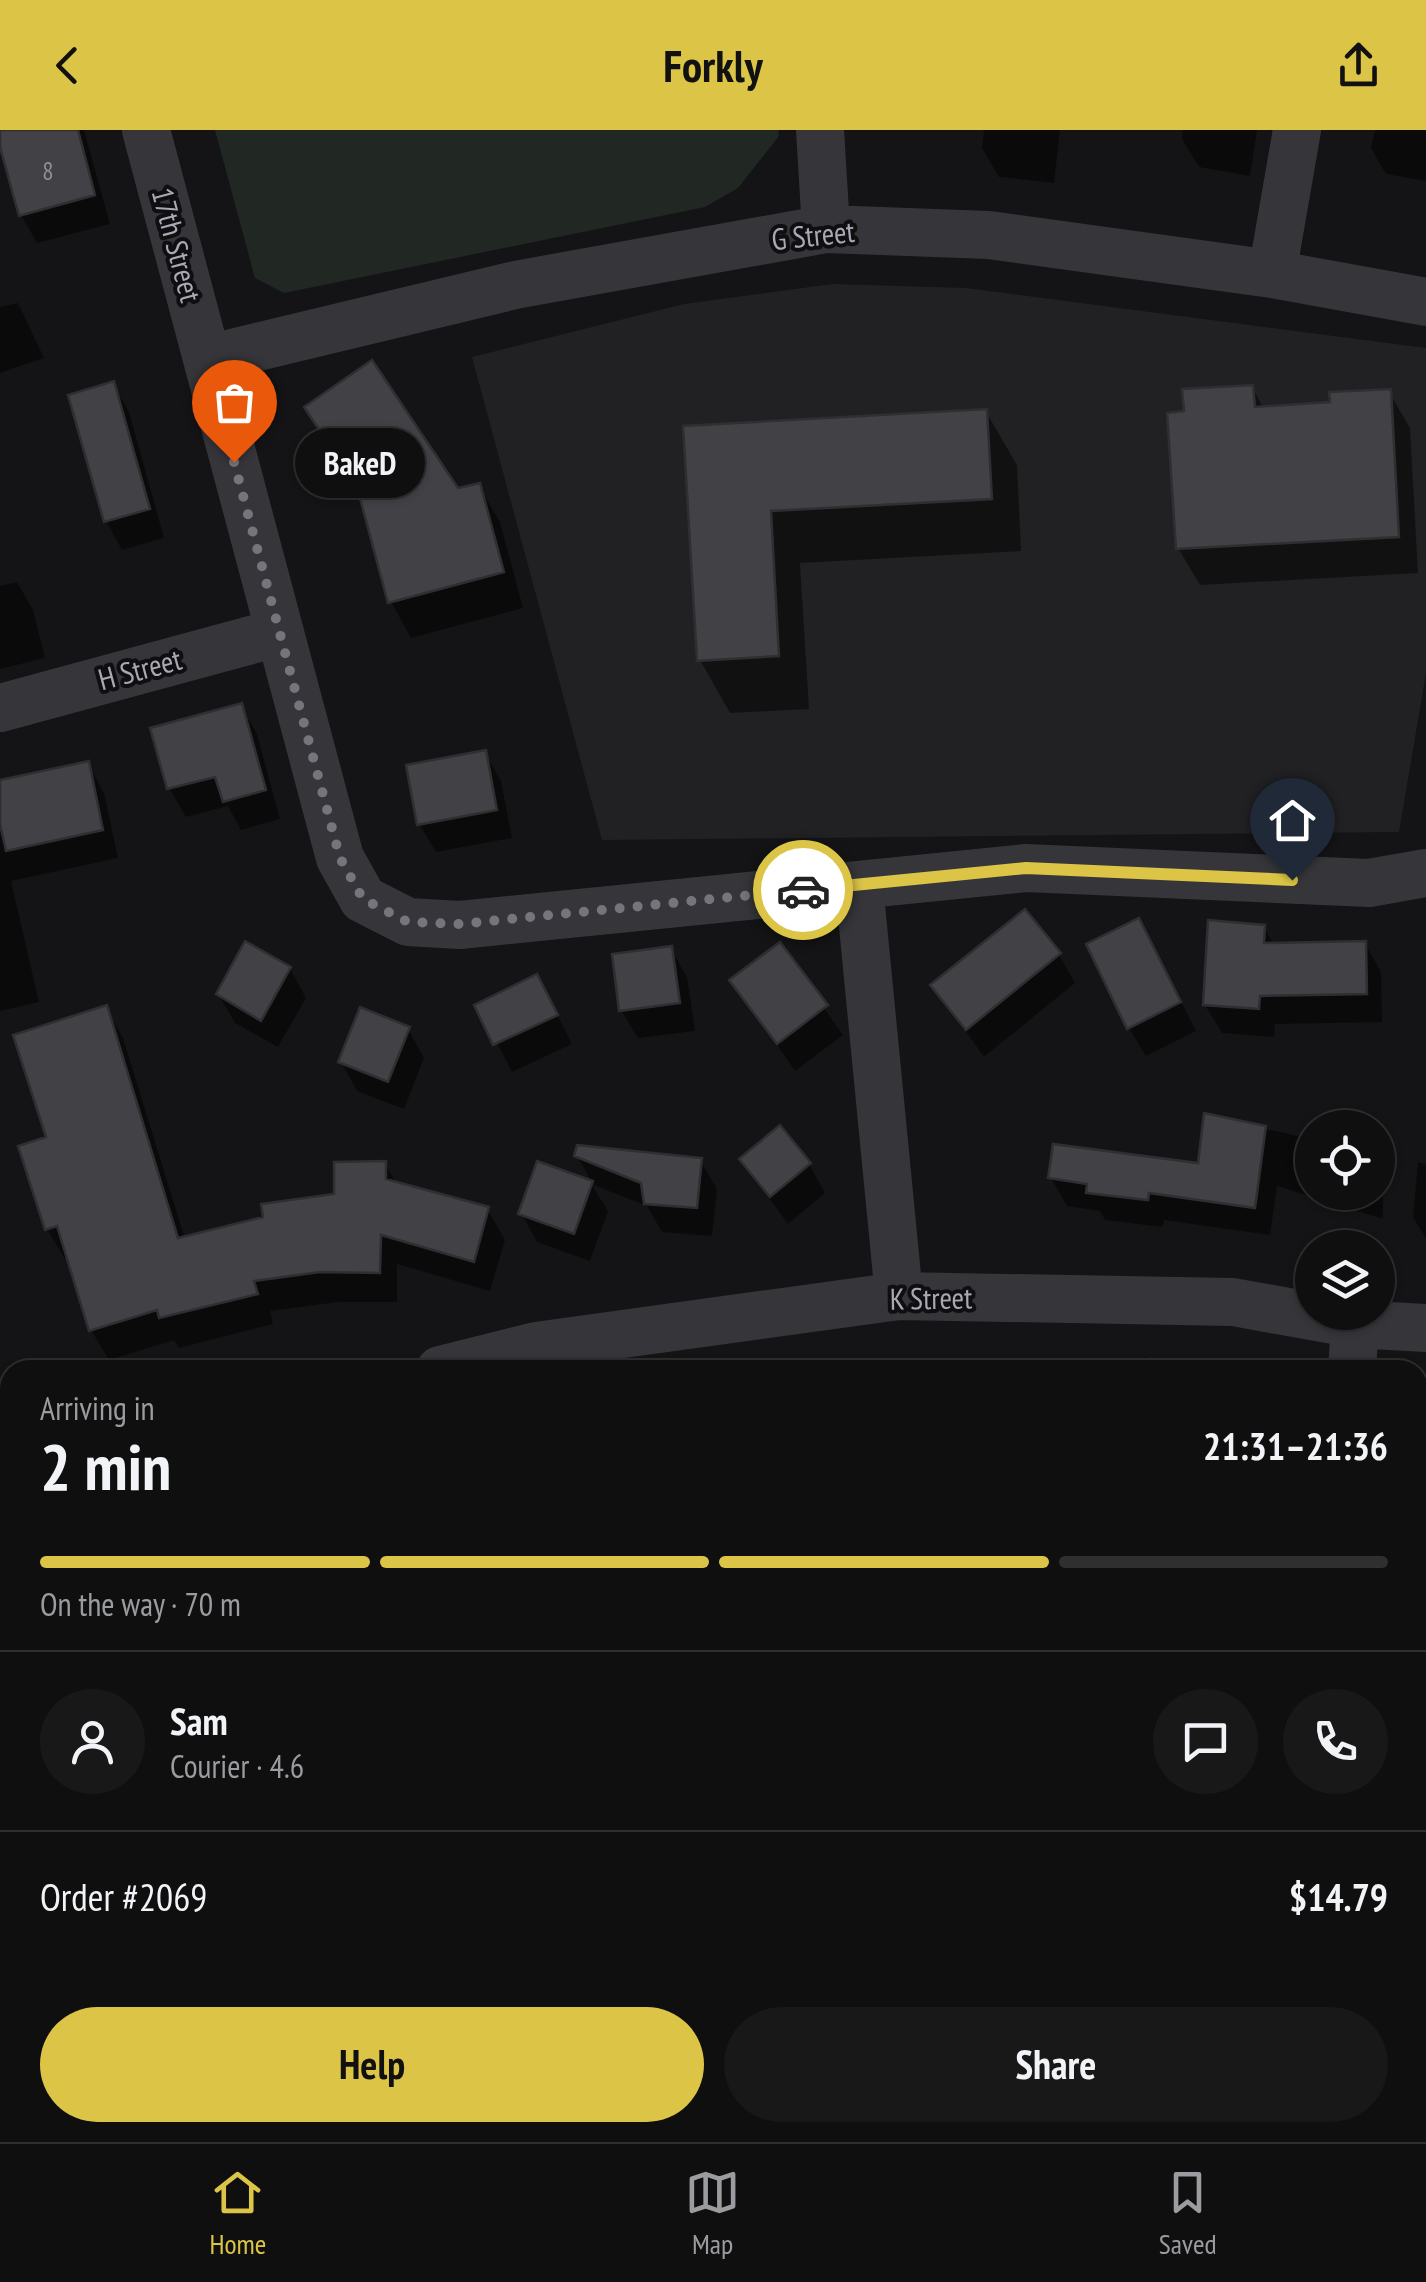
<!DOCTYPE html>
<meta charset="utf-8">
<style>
:root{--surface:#0f0f10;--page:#181819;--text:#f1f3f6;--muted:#9b9c9f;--line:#2f2f30;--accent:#dcc546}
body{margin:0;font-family:"PT Sans Narrow",sans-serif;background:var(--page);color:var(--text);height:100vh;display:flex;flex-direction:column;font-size:38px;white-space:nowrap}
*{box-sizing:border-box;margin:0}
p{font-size:32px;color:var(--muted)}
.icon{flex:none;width:55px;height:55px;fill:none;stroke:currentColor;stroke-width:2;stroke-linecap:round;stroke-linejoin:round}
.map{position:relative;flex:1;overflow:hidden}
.side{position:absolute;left:0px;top:1230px;width:1428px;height:782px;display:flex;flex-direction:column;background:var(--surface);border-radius:30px 30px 0 0;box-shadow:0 2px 8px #0004,0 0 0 2px var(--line)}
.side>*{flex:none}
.buttons{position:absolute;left:1295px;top:980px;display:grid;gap:20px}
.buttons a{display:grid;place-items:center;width:100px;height:100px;border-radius:50%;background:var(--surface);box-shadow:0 2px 8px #0004,0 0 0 2px var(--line);font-size:50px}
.pin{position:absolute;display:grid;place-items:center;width:85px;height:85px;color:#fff;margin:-102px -42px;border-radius:50% 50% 50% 0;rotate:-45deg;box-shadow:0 0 10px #0007}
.pin .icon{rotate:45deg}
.courier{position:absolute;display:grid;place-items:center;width:100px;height:100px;margin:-50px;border:8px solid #dcc546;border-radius:50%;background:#fff;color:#222;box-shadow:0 2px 12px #0007}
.bubble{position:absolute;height:70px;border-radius:35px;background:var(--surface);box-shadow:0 2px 8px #0004,0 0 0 2px var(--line);font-size:32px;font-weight:700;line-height:70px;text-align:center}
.head em{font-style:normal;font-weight:700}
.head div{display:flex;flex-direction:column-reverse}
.head{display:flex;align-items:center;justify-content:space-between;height:170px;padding:0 40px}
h1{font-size:65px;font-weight:700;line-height:75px}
.bar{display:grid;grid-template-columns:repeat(4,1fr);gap:15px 10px;align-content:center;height:120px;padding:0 40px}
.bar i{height:12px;border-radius:8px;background:var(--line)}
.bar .on{background:var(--accent)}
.bar p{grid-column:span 4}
.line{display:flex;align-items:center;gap:25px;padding:0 40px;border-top:2px solid var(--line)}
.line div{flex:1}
.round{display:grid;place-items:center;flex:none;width:105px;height:105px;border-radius:52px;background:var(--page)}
.cta{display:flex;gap:20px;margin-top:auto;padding:20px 40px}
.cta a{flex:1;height:115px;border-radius:60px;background:var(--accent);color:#111;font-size:40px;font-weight:700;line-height:115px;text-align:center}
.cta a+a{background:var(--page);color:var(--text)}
header{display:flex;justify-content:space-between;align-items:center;height:130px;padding:0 40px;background:var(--accent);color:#111;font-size:45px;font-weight:700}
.dock{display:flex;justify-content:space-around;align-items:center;height:140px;border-top:2px solid var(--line);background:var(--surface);font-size:28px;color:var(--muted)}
.dock a{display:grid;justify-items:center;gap:5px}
.dock .on{color:var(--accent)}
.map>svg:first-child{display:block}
</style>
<header><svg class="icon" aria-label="back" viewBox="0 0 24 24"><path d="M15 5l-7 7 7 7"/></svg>Forkly<svg class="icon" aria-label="share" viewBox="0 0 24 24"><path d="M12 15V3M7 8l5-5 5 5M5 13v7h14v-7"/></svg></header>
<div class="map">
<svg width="1426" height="2012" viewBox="0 0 1426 2012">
<rect width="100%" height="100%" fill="#141416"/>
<path fill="#212023" d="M 832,154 L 966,158 L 1426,218 L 1426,543 L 1399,702 L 602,710 L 472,227 L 684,174 Z
M 10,1994 L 10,2002 L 1201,2002 L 1201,2012 L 0,2012 L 0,1996 Z"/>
<path fill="#212823" d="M 215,0 L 778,0 L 779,6 L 738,58 L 705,77 L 284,163 L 255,148 Z"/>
<path fill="#0007" d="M 0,0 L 84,0 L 110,94 L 37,113 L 21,85 Z
M 984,0 L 1060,0 L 1054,53 L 999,47 L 982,18 Z
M 1183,0 L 1257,0 L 1250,46 L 1199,37 L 1182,9 Z
M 1375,0 L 1426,0 L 1426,51 L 1386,44 L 1371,18 Z
M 18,173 L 44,228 L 0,243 L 0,177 Z
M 113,254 L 129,282 L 164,408 L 122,420 L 106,391 Z
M 1252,257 L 1264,279 L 1332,274 L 1389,262 L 1410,298 L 1418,443 L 1200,455 L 1178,418 L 1186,284 Z
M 986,282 L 1017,335 L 1021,421 L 800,433 L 809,579 L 730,583 L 700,530 L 686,298 Z
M 479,356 L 500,392 L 523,478 L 411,508 L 391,472 Z
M 17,452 L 33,480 L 45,528 L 0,539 L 0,456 Z
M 241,576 L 257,604 L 280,689 L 241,700 L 228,676 L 186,687 L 169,658 Z
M 485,623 L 501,651 L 512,708 L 436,722 L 419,694 Z
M 88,634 L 104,663 L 118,728 L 11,751 L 39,872 L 0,881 L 0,653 Z
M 1264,797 L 1274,815 L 1365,813 L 1381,842 L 1382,892 L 1275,894 L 1274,907 L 1222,903 L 1205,875 Z
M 779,815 L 843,905 L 795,941 L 733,851 Z
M 671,819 L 687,847 L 695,901 L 638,908 L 621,880 Z
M 1155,819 L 1196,901 L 1146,926 L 1129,898 Z
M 1059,825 L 1075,853 L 984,927 L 933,855 Z
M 290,839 L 306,868 L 278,917 L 235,893 L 218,864 Z
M 478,876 L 553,876 L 572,914 L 512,942 Z
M 106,878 L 123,908 L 185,1109 L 337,1066 L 385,1034 L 397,1054 L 487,1079 L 505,1110 L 490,1161 L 397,1134 L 397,1172 L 338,1172 L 270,1181 L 273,1194 L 179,1218 L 174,1210 L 109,1230 L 91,1200 L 69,1127 L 65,1129 L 47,1099 L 49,1009 Z
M 408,899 L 424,928 L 404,979 L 357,961 L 341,932 Z
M 1207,986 L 1312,1009 L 1312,1062 L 1378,1062 L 1378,1041 L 1383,1049 L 1383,1089 L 1277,1056 L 1270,1105 L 1164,1090 L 1163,1097 L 1105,1090 L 1100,1081 L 1067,1076 L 1051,1048 L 1200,1036 Z
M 577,1026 L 700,1030 L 717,1059 L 712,1106 L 662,1102 L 647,1076 L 591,1054 L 608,1081 L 590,1131 L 537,1112 L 521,1083 L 538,1034 L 593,1054 Z
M 742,1030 L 809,1034 L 825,1063 L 788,1094 Z
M 1418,1032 L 1426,1034 L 1426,1109 L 1413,1087 Z
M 1146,1227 L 1154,1240 L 1116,1240 L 1114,1233 Z
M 744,1229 L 750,1240 L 725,1240 Z
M 1418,1319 L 1426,1320 L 1426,1390 L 1418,1375 Z
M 1418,1503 L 1426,1503 L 1426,1665 L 1418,1665 Z
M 10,1642 L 10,1761 L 9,1756 L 0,1759 L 0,1645 Z
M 1426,1846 L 1426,1925 L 1418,1925 L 1418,1847 Z
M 511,2002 L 688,2002 L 689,2012 L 512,2012 Z
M 845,2002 L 1136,2002 L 1136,2012 L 845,2012 Z
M 1274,2002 L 1381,2002 L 1381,2012 L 1274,2012 Z
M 202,2007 L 206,2012 L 164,2012 Z"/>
<path fill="#424146" stroke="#2f2e31" stroke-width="2.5" d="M 0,0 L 78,0 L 95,65 L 19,86 L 0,17 Z
M 372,230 L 458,358 L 480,353 L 504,442 L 388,473 L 357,357 L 304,277 Z
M 114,251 L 150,379 L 104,392 L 68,265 Z
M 1253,255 L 1255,277 L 1330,272 L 1329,262 L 1391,259 L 1399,407 L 1176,419 L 1167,283 L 1184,281 L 1182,259 Z
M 987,279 L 992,369 L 771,381 L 779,526 L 697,531 L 683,296 Z
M 242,573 L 266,660 L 223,672 L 215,647 L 167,659 L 150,598 Z
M 486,620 L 497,680 L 417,695 L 406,635 Z
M 89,631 L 103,700 L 6,721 L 0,694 L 0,650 Z
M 1025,779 L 1061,823 L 966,900 L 930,855 Z
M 1139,788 L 1181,872 L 1127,899 L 1086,814 Z
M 1208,790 L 1265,795 L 1264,813 L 1366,811 L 1367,864 L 1260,866 L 1259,879 L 1203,875 Z
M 245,811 L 291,837 L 261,891 L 216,864 Z
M 780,812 L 828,875 L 777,914 L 729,850 Z
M 672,816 L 680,873 L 619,881 L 612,824 Z
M 537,844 L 558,885 L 493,915 L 474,875 Z
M 107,875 L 178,1108 L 263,1087 L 261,1074 L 334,1064 L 334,1032 L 386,1031 L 386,1049 L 489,1077 L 474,1132 L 381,1105 L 380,1143 L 320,1142 L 254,1151 L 258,1164 L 159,1188 L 157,1180 L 89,1201 L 57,1096 L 45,1100 L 18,1016 L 46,1007 L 13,905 Z
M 360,877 L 410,897 L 388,952 L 338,932 Z
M 1204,983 L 1266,996 L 1255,1078 L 1149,1063 L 1148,1070 L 1086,1063 L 1087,1054 L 1048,1048 L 1053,1014 L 1198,1033 Z
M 780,995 L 811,1033 L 770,1067 L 739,1029 Z
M 577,1015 L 702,1028 L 697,1078 L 644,1074 L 641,1053 L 574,1026 Z
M 537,1031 L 593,1051 L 574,1104 L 518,1084 Z"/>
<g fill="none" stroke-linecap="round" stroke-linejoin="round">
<path stroke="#36363a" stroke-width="48" d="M 146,0 L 340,728 L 363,769 L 408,792 L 460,795 L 1026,738 L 1369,753 L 1426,743
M 820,0 L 826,99
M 1272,144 L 1297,0
M 207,229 L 515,155 L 826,99 L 989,105 L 1272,144 L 1426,172
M 0,578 L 280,502
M 859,755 L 899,1166
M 440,1240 L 536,1216 L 899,1166 L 1233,1172 L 1355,1194 L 1426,1198
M 1352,1240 L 1355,1194
M 0,1303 L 10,1337
M 1216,2002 L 1217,2012"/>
<path stroke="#44444a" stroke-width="55" d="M 1418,1719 L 1426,1720
M 1418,1771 L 1426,1772
M 0,1862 L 10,1859
M 0,1912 L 10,1909"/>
</g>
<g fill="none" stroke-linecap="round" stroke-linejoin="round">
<path stroke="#74757d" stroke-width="10" stroke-dasharray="0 18" d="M 234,332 L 340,728 L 363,769 L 408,792 L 460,794 L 803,760"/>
<path stroke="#dcc546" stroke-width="12" d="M 803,760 L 1026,738 L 1292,750"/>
</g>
<g text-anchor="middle" stroke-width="8" stroke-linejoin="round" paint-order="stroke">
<g font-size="25" fill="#8e8f98">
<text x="48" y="50">8</text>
</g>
<g font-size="30" fill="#a8a9b4" stroke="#0f0f11">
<text transform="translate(813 106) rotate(-6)" y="10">G Street</text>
<text transform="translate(176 115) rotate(75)" y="10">17th Street</text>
<text transform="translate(140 540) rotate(-15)" y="10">H Street</text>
<text transform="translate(931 1169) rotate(-1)" y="10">K Street</text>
</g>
</g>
</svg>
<div class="buttons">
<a><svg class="icon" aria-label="locate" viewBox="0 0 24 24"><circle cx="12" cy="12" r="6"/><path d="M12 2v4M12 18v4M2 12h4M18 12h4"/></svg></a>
<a><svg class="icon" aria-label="layers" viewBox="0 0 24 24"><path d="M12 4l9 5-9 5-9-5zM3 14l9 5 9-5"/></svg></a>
</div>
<div class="pin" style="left:234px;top:332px;background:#ea580c"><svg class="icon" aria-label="bag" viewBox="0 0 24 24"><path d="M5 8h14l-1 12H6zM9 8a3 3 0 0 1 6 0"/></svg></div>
<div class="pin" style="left:1292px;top:750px;background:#1f2937"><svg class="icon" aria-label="home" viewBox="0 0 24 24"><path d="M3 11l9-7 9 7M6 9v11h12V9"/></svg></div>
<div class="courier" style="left:803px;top:760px"><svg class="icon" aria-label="car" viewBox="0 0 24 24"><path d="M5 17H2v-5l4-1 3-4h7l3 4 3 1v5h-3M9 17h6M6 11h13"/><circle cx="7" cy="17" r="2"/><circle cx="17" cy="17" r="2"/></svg></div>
<div class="bubble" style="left:295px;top:298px;width:130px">BakeD</div>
<section class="side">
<div class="head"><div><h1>2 min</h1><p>Arriving in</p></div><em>21:31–21:36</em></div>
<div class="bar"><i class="on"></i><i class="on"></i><i class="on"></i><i></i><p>On the way · 70 m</p></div>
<div class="line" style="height:180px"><a class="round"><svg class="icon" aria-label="person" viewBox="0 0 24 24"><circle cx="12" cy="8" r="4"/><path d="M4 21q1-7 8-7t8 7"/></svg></a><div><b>Sam</b><p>Courier · 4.6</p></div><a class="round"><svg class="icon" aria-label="chat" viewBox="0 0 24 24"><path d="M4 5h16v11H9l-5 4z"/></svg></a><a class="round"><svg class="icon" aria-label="phone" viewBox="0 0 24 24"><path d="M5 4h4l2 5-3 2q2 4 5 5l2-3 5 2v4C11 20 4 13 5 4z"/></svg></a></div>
<div class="line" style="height:130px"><div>Order #2069</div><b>$14.79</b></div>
<div class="cta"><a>Help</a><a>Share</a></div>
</section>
</div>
<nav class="dock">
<a class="on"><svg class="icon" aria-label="home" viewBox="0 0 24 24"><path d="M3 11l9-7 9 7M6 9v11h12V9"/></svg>Home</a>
<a><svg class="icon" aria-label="map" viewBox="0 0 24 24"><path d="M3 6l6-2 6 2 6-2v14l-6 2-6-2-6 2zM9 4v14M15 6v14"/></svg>Map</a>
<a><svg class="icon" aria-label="saved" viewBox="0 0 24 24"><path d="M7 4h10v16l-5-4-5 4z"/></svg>Saved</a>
</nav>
